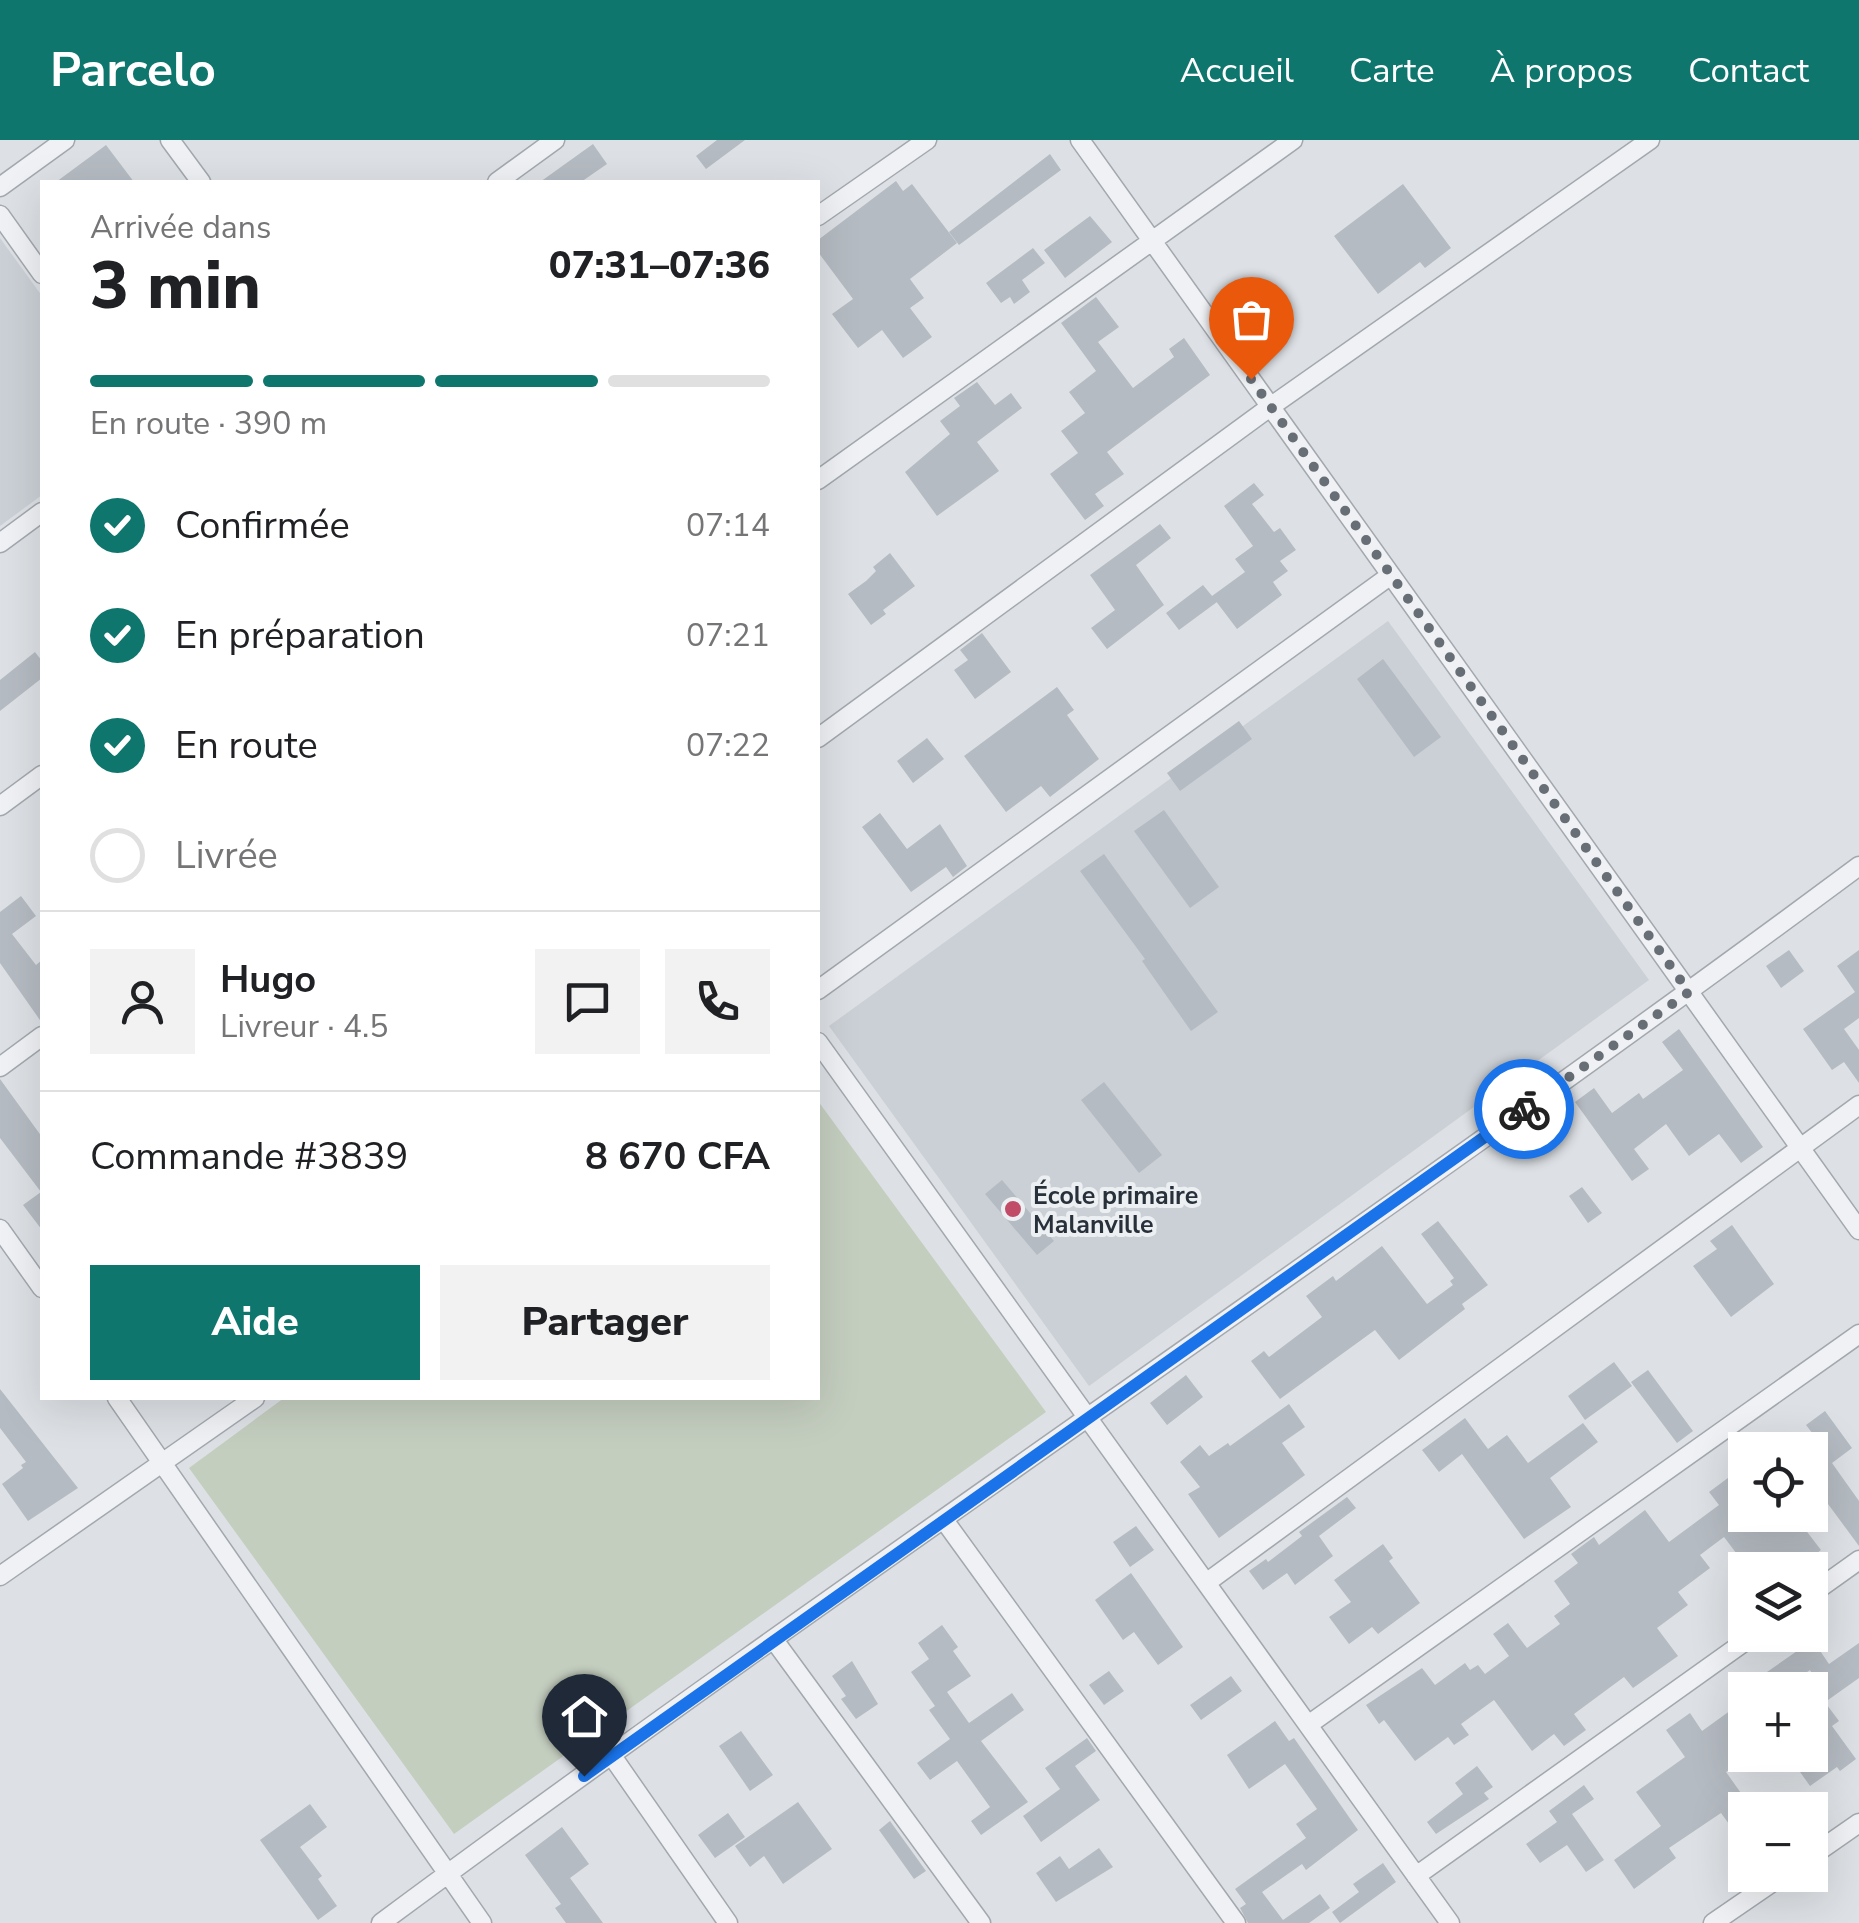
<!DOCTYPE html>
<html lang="fr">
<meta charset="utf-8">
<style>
:root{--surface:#fff;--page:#f2f2f2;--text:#202124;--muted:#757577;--line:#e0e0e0;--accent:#0f766e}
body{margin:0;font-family:"Nunito Sans",sans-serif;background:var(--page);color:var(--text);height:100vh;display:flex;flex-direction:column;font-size:38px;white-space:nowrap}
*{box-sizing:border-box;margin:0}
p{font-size:32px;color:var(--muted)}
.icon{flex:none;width:55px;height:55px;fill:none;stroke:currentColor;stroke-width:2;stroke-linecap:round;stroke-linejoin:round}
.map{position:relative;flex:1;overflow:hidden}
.panel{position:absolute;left:40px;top:40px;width:780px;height:1220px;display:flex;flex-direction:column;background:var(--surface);border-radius:0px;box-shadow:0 10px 40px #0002}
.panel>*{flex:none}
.controls{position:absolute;left:1728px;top:1292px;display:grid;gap:20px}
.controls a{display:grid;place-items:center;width:100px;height:100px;border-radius:0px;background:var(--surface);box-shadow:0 10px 40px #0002;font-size:50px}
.pin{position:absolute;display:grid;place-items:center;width:85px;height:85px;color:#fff;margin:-102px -42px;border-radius:50% 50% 50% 0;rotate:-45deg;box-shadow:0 0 10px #0007}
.pin .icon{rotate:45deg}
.courier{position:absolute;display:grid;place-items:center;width:100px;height:100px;margin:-50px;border:8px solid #1a73e8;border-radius:50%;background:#fff;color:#222;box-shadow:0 2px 12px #0007}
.overview em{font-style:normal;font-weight:800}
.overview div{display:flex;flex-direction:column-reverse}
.overview{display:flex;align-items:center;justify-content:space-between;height:170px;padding:0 50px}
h1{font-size:65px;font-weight:800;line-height:75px}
.bar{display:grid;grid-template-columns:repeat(4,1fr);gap:15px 10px;align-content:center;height:120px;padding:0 50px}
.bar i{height:12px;border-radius:8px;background:var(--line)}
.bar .selected{background:var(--accent)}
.bar p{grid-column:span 4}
.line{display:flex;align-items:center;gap:25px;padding:0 50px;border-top:2px solid var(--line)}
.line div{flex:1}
.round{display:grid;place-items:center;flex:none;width:105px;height:105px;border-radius:0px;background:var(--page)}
ol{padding:0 50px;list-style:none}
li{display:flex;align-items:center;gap:30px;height:110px}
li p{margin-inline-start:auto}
li .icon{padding:10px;border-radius:50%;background:var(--accent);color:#fff;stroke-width:4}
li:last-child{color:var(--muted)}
li i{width:55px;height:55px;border:5px solid var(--line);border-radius:50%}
.button{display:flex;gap:20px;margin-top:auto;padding:20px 50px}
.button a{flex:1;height:115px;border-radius:0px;background:var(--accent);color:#fff;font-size:40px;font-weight:800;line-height:115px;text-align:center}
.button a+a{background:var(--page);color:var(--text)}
header{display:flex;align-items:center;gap:60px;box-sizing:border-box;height:140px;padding:0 50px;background:var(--accent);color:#fff}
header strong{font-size:48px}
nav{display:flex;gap:55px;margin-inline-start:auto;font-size:35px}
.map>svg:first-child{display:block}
</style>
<header>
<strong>Parcelo</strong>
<nav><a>Accueil</a><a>Carte</a><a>À propos</a><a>Contact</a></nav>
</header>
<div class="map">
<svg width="1859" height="1783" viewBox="0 0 1859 1783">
<rect width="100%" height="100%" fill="#dde1e5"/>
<path fill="#cbd0d6" d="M 0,98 L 42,156 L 42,355 L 0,386 Z
M 1388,481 L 1649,840 L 1089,1246 L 829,886 Z"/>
<path fill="#c4cebf" d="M 818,961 L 1046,1272 L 454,1694 L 189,1328 L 284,1258 L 818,1258 Z"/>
<path fill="#b5bbc2" d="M 717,0 L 745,0 L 706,29 L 696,16 Z
M 593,4 L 607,24 L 581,42 L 540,42 Z
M 106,5 L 134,42 L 56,42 Z
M 1050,14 L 1061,30 L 959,105 L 949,92 Z
M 896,41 L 903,51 L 912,44 L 957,103 L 910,139 L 924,158 L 910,168 L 932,197 L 903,218 L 882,190 L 858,208 L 832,174 L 853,159 L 818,112 L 818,100 Z
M 1403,44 L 1451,108 L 1425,128 L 1420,122 L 1378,154 L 1334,96 Z
M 1090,76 L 1112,102 L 1065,138 L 1044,110 Z
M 1033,108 L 1045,123 L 1022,140 L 1030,152 L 1014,164 L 1010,157 L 1001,163 L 986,143 Z
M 1096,157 L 1119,187 L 1098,202 L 1133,248 L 1174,217 L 1169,209 L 1184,198 L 1210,235 L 1107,312 L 1124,334 L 1095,354 L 1104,366 L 1085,380 L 1050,334 L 1078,313 L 1061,291 L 1085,273 L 1069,252 L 1096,231 L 1061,183 Z
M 977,242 L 995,265 L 1011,253 L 1022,268 L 977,302 L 999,331 L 937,376 L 905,332 L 950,294 L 940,281 L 960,266 L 954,258 Z
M 1254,343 L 1264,355 L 1252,364 L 1274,392 L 1280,388 L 1296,410 L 1280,421 L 1288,431 L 1273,442 L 1282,455 L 1237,489 L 1212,456 L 1245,432 L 1235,419 L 1253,406 L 1224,366 Z
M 1160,384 L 1171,398 L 1136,425 L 1164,465 L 1107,509 L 1091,488 L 1115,470 L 1090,435 Z
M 890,413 L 915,446 L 883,470 L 886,474 L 871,485 L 848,454 L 866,441 L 876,431 L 873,427 Z
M 1203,445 L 1217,462 L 1179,490 L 1166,473 Z
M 982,493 L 1011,532 L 975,559 L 954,530 L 968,520 L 960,510 Z
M 35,512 L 42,521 L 42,538 L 0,571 L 0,540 Z
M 1383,519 L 1441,597 L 1414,617 L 1357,539 Z
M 1057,547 L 1074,570 L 1067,575 L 1099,619 L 1050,657 L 1041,646 L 1006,672 L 964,616 Z
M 1239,581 L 1252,599 L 1180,651 L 1167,633 Z
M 927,598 L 944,619 L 913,643 L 897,621 Z
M 1164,670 L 1219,747 L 1190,768 L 1134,691 Z
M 880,673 L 907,709 L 940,684 L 967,726 L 953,737 L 946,727 L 911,752 L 862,687 Z
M 1104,714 L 1218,872 L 1191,891 L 1142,821 L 1145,819 L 1080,731 Z
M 21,756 L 36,776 L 12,794 L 36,825 L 42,820 L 42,883 L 0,823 L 0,772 Z
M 1789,810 L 1804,831 L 1781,848 L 1766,826 Z
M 1859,810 L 1859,878 L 1844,889 L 1859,910 L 1859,943 L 1844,922 L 1832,930 L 1803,889 L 1855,852 L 1837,826 Z
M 1679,889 L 1763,1007 L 1741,1023 L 1719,994 L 1689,1016 L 1666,984 L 1634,1009 L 1649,1029 L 1632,1041 L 1575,962 L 1594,948 L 1612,973 L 1639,953 L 1643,959 L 1683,930 L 1662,902 Z
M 0,939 L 42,997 L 42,1090 L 23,1065 L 41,1052 L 0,998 Z
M 1104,942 L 1162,1015 L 1139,1033 L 1081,960 Z
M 1002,1040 L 1054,1101 L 1037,1115 L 985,1054 Z
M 1582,1047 L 1602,1073 L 1588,1083 L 1569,1056 Z
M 1438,1081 L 1488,1145 L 1462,1164 L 1465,1169 L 1399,1220 L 1375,1190 L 1280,1259 L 1251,1221 L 1264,1211 L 1269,1217 L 1322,1177 L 1306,1156 L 1333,1136 L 1336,1141 L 1382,1106 L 1427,1164 L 1453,1145 L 1450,1141 L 1454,1138 L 1421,1094 Z
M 1732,1085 L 1774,1144 L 1731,1177 L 1693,1126 L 1717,1109 L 1710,1101 Z
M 1614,1222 L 1632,1246 L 1585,1280 L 1568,1256 Z
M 1648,1230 L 1693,1291 L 1677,1303 L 1631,1242 Z
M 1186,1235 L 1203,1257 L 1167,1285 L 1150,1263 Z
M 0,1249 L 78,1348 L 28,1381 L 2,1344 L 23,1328 L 21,1325 L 26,1322 L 0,1288 Z
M 1289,1264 L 1305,1287 L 1282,1303 L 1305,1335 L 1219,1398 L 1188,1354 L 1200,1347 L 1180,1322 L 1200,1305 L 1209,1316 L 1228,1303 L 1230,1306 Z
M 1825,1271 L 1852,1308 L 1832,1323 L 1859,1361 L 1859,1406 L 1828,1364 L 1801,1384 L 1821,1410 L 1794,1430 L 1749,1430 L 1724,1397 L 1700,1415 L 1710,1428 L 1678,1452 L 1688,1465 L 1657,1488 L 1678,1516 L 1633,1548 L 1624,1537 L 1574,1574 L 1586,1590 L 1564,1606 L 1554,1594 L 1532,1611 L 1494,1560 L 1461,1584 L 1469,1595 L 1454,1605 L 1448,1597 L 1415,1621 L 1384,1580 L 1379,1584 L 1366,1565 L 1422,1528 L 1435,1545 L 1465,1523 L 1470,1530 L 1478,1525 L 1485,1534 L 1509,1516 L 1493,1494 L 1508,1483 L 1527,1508 L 1560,1484 L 1554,1476 L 1570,1464 L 1554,1441 L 1578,1423 L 1571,1414 L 1594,1397 L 1599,1405 L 1645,1370 L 1669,1402 L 1719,1365 L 1709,1352 L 1732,1335 L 1745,1352 L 1745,1375 L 1810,1375 L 1810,1302 L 1816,1298 L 1806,1285 Z
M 1465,1278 L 1488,1309 L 1507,1295 L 1528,1323 L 1583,1283 L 1598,1302 L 1550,1338 L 1571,1367 L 1524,1399 L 1462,1314 L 1439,1332 L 1422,1310 Z
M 1347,1357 L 1356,1368 L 1319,1396 L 1333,1416 L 1295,1445 L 1287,1433 L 1263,1450 L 1249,1431 L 1266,1419 L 1268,1422 L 1302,1396 L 1299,1392 Z
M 1136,1386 L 1154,1410 L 1130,1427 L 1113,1402 Z
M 1383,1404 L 1393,1418 L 1389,1421 L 1420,1463 L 1378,1494 L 1372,1487 L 1349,1504 L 1329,1477 L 1351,1462 L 1334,1440 Z
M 1131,1433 L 1183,1507 L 1158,1525 L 1134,1492 L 1123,1500 L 1095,1460 Z
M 942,1485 L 958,1507 L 953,1511 L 971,1536 L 947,1552 L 969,1583 L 1012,1553 L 1024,1570 L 981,1601 L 1028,1662 L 981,1695 L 971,1681 L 990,1667 L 957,1621 L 930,1640 L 917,1623 L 950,1599 L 929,1570 L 935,1566 L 911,1532 L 929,1519 L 918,1503 Z
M 1810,1496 L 1829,1524 L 1859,1503 L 1859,1538 L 1828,1560 L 1810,1530 L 1782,1550 L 1767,1532 L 1810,1502 Z
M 852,1521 L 878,1564 L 856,1579 L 841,1559 L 846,1556 L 832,1536 Z
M 1109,1531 L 1124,1551 L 1104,1565 L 1089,1545 Z
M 1231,1536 L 1242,1551 L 1201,1580 L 1190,1565 Z
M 1745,1560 L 1745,1618 L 1726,1632 L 1753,1670 L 1745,1670 L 1745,1706 L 1721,1673 L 1669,1708 L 1676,1718 L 1634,1749 L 1614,1720 L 1661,1686 L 1636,1652 L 1685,1617 L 1666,1590 L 1690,1573 L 1702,1591 Z
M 1827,1565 L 1839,1581 L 1832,1586 L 1856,1619 L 1840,1631 L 1837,1627 L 1810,1646 L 1788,1615 L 1810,1615 L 1810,1577 Z
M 1275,1581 L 1289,1601 L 1294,1598 L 1358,1690 L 1306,1730 L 1302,1724 L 1262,1752 L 1283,1780 L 1320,1754 L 1330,1768 L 1309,1783 L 1248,1783 L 1240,1768 L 1246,1764 L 1235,1749 L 1306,1698 L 1296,1684 L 1317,1669 L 1285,1624 L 1249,1649 L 1227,1615 Z
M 741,1591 L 773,1635 L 750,1651 L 719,1606 Z
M 1087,1598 L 1096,1611 L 1075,1626 L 1100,1660 L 1041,1702 L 1023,1676 L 1060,1649 L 1045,1628 Z
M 1477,1626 L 1493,1647 L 1484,1653 L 1489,1659 L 1436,1694 L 1427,1682 L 1463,1654 L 1455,1643 Z
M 1584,1645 L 1594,1659 L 1572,1674 L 1604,1720 L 1586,1732 L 1567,1705 L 1540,1723 L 1526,1704 L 1557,1682 L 1549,1671 Z
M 798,1662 L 832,1709 L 783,1744 L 764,1716 L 750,1727 L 735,1706 Z
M 310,1664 L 327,1687 L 300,1707 L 322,1736 L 318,1739 L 337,1766 L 318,1780 L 260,1700 Z
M 728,1673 L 745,1697 L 715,1718 L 698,1695 Z
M 890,1681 L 926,1731 L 914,1739 L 879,1690 Z
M 562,1687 L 589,1724 L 570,1738 L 603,1783 L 566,1783 L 555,1768 L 561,1764 L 525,1715 Z
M 1099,1708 L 1113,1727 L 1056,1762 L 1036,1733 L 1060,1716 L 1069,1729 Z
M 1383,1723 L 1396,1742 L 1340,1783 L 1332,1772 L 1359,1752 L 1353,1744 Z"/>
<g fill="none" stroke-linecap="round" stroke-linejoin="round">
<g stroke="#a3a8ae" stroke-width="21">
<path id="minor" d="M 170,0 L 201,42
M 1080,0 L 1859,1090
M 497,42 L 555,0
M 0,47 L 65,0
M 0,75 L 42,134
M 818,76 L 927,0
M 818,340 L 1293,0
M 0,403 L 42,372
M 818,598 L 1270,267 L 1650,0
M 0,666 L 42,635
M 818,850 L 1391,435
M 818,902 L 1450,1783
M 0,927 L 42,896
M 0,1089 L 42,1148
M 117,1258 L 482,1783
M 944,1380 L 1236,1783
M 0,1436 L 255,1258
M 1206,1443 L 1859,965
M 1810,1455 L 1859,1420
M 774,1500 L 981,1783
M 1308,1585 L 1859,1194
M 612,1616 L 728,1783
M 1810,1717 L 1859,1683
M 1416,1736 L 1754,1495
M 381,1783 C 868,1422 1373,1087 1859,726
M 1713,1783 L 1783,1735"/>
</g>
<use href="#minor" stroke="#eff1f4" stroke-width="18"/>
</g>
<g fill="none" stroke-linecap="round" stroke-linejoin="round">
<path stroke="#676e76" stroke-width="10" stroke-dasharray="0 18" d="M 1251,239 L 1689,852 L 1524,969"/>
<path stroke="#1a73e8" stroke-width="12" d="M 584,1636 L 1524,969"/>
</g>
<circle fill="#c04c67" stroke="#ecf0f3" stroke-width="4" cx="1013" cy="1069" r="10"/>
<g text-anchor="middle" stroke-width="8" stroke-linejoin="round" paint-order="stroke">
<g font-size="25" font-weight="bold" fill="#28303a" stroke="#ecf0f3" text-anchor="start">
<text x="1033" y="1064">École primaire<tspan x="1033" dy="29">Malanville</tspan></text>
</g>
</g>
</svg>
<div class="controls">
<a><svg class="icon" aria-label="locate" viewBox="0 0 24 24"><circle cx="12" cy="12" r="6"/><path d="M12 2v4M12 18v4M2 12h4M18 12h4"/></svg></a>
<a><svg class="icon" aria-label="layers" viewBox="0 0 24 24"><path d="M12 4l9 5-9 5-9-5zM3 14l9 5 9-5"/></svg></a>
<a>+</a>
<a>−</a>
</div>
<div class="pin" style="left:1251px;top:239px;background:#ea580c"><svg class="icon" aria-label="bag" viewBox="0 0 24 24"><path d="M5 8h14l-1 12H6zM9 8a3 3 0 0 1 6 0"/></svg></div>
<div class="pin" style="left:584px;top:1636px;background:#1f2937"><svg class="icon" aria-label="home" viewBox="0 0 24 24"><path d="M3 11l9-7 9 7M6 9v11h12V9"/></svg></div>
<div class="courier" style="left:1524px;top:969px"><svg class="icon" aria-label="bike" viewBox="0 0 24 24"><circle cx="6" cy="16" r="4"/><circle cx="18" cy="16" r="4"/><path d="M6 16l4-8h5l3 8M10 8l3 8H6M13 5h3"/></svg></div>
<section class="panel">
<div class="overview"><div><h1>3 min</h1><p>Arrivée dans</p></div><em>07:31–07:36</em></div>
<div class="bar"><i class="selected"></i><i class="selected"></i><i class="selected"></i><i></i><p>En route · 390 m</p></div>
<ol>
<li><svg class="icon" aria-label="check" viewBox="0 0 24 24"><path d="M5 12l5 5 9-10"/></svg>Confirmée<p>07:14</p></li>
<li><svg class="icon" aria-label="check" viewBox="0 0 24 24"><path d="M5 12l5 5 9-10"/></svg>En préparation<p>07:21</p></li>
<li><svg class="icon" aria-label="check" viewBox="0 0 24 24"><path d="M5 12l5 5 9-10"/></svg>En route<p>07:22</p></li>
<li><i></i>Livrée</li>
</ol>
<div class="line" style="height:180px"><a class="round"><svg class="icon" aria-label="person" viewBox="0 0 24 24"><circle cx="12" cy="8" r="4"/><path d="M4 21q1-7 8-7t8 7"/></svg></a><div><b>Hugo</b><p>Livreur · 4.5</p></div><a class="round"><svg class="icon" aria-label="chat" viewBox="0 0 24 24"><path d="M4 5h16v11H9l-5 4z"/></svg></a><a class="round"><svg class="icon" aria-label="phone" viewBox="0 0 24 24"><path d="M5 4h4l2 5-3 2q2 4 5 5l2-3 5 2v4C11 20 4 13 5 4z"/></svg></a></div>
<div class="line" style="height:130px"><div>Commande #3839</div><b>8 670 CFA</b></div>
<div class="button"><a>Aide</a><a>Partager</a></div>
</section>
</div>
